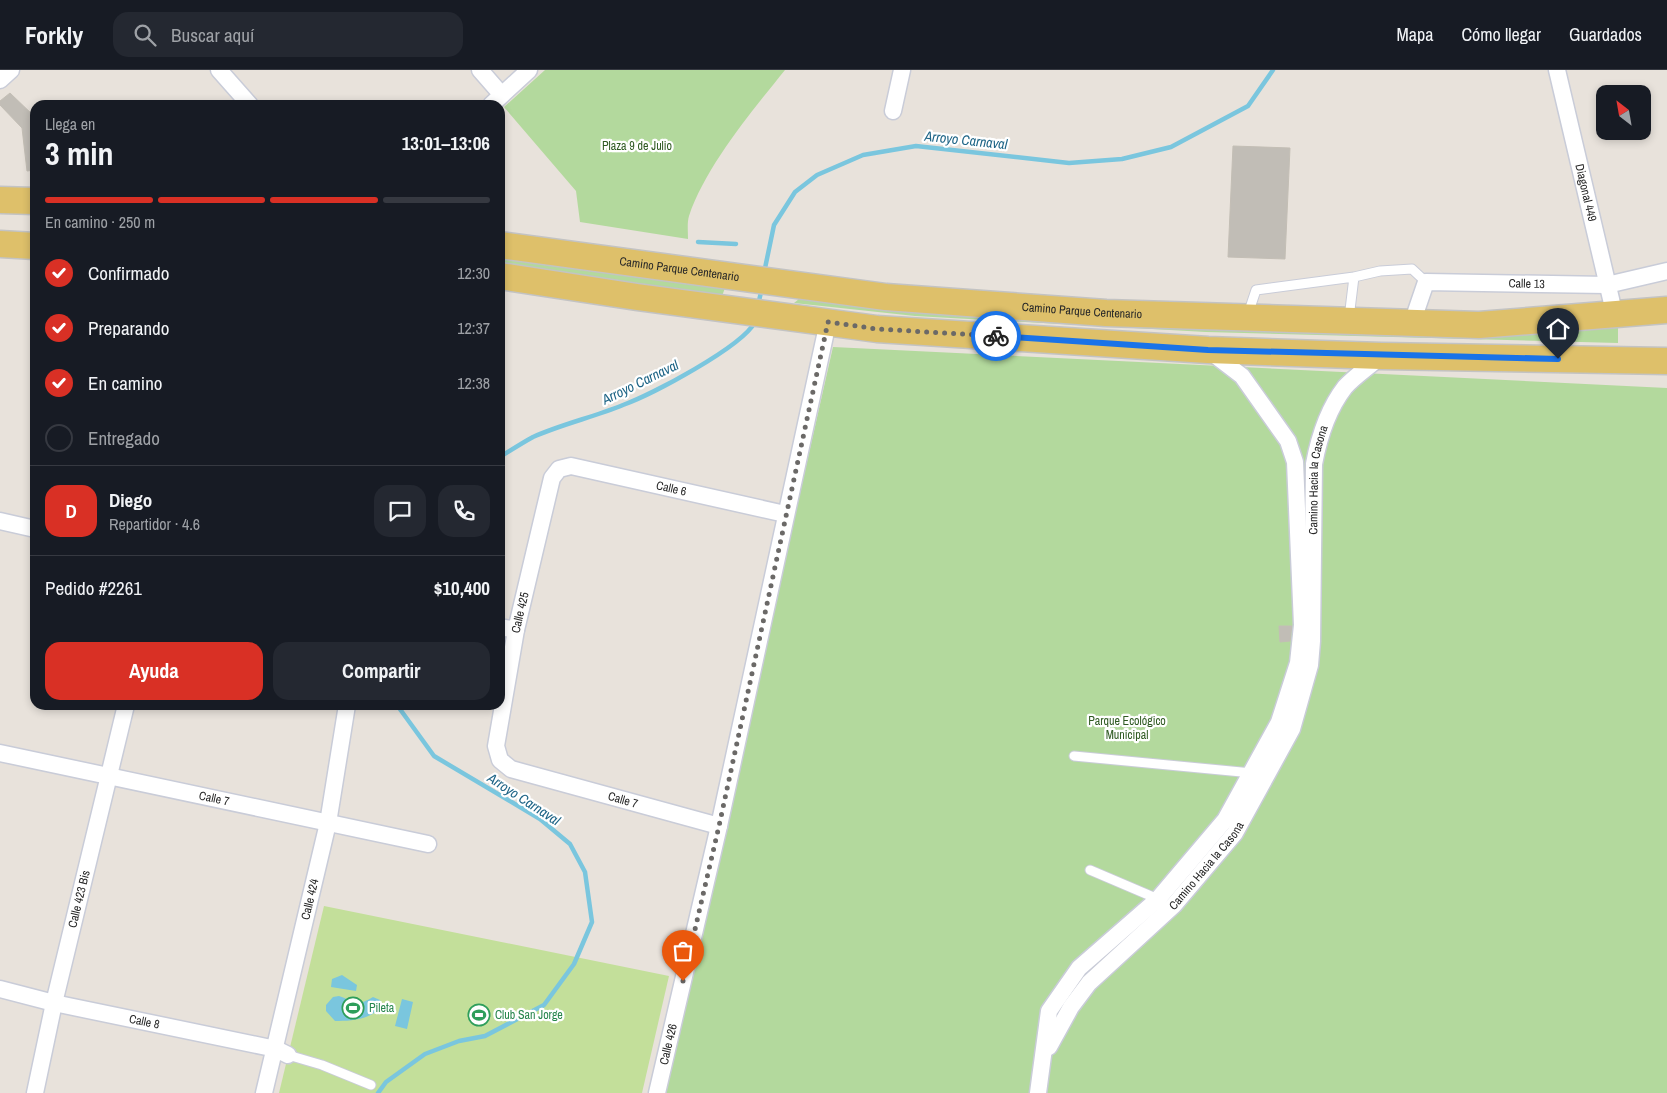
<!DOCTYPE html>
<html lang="es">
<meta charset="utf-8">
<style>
:root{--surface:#171b24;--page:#242831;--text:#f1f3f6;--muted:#9ea1a6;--line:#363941;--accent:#d93025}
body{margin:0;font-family:"Archivo Narrow",sans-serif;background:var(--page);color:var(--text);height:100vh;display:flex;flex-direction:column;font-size:19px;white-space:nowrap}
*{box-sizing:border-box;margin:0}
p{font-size:16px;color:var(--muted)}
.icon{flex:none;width:28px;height:28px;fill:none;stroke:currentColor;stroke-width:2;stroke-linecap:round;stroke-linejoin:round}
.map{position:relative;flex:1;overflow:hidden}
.panel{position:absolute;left:30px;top:30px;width:475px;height:610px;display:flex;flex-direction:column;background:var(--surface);border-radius:15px;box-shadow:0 2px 8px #0003}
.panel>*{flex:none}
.needle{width:32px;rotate:329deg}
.buttons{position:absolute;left:1596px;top:15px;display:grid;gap:10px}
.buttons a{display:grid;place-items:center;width:55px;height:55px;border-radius:10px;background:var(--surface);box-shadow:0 2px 8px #0003;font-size:25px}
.pin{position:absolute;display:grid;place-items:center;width:42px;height:42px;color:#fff;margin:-51px -21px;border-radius:50% 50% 50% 0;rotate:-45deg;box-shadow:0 0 5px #0007}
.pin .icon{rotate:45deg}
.courier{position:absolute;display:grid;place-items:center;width:50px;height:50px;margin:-25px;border:4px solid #1a73e8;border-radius:50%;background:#fff;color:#222;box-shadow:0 1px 6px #0007}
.summary em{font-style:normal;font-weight:700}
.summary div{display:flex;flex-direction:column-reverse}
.summary{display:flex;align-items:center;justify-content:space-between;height:85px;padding:0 15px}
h1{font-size:32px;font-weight:700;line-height:38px}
.bar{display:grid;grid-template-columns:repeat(4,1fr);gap:8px 5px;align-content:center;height:60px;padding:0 15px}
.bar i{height:6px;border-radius:4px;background:var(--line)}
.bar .selected{background:var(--accent)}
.bar p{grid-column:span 4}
.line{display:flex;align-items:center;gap:12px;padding:0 15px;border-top:1px solid var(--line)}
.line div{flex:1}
.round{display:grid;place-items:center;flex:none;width:52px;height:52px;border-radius:15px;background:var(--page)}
ol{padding:0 15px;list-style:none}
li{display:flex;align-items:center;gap:15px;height:55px}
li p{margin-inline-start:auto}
li .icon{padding:5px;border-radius:50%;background:var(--accent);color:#fff;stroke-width:4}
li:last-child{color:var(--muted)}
li i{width:28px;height:28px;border:2px solid var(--line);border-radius:50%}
.cta{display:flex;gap:10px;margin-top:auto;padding:10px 15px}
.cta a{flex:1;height:58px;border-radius:15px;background:var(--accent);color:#fff;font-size:20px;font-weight:700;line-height:58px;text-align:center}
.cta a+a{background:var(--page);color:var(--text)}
header{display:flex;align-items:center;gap:30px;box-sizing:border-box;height:70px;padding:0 25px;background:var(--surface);border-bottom:1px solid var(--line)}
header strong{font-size:24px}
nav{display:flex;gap:28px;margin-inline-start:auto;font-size:18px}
.search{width:350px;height:45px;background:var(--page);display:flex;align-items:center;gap:12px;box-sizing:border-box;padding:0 18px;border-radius:15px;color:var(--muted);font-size:19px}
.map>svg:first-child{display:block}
</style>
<header>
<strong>Forkly</strong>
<div class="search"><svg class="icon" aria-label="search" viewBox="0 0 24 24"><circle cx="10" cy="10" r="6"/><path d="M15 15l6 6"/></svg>Buscar aquí</div>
<nav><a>Mapa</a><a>Cómo llegar</a><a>Guardados</a></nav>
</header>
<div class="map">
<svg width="1667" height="1023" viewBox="0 0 1667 1023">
<rect width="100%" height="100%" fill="#e8e2db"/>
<path fill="#b3d99d" d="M 545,0 L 785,0 C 752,41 706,96 689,146 C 687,152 688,162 688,169 L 580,152 L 576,121 L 504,37 Z
M 500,184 L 725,218 L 722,226 L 500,195 Z
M 799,229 L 1204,254 L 1548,262 L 1618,258 L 1618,273 L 1206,262 L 915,246 L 794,233 Z
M 833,277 L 1667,318 L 1667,1023 L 664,1023 Z"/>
<path fill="#c3df9a" d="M 324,836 L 669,906 L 642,1023 L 279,1023 Z"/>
<path fill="#7ac6de" d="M 342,905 L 357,915 L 356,921 L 331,917 L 332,909 Z
M 339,926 C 356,932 356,937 373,927 L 380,930 L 382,934 C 374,950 350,951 335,951 L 326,941 L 326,935 L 333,927 Z
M 402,929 L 413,932 L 407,959 L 395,956 Z"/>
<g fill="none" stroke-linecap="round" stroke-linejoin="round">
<path stroke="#7ac6de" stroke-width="4.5" d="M 698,172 L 736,174
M 764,203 L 774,155 L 795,122 L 817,105 L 863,85 L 916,76 L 1069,93 L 1122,89 L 1171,77 L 1248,36 L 1273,0
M 758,235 L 762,218
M 500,387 C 511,380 522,373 533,367 C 562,354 594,347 623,335 C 651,325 742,277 755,252
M 378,1023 L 386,1012 L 425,984 L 459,971 L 485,966 L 544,935 L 574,894 L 592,852 L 585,802 L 570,774 L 540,749 L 434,686 L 397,635"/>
</g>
<path fill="#c1bdb6" stroke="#c3beb5" d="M 10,23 L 35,47 L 35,100 L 27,101 L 22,58 L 0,35 L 0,31 Z
M 1233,76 L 1290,78 L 1285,189 L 1228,187 Z
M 1279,556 L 1292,556 L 1290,571 L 1280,572 Z"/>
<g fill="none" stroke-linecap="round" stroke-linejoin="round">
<g stroke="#c9ccd8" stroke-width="11">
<path id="lane" d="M 1248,244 L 1256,220 L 1354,207
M 1349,248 L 1354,207 L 1380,201 L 1412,199 L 1426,212
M 1074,686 L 1252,703
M 1090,800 L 1158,829
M 288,985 L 322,995 L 371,1015"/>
</g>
<g stroke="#c9ccd8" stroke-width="19">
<g id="street">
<path d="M 219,0 L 250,35"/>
<path d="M 480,0 L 501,24"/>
<path id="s1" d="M 1557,0 L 1615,246"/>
<path d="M 0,10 L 11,0"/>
<path d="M 491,35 L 529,0"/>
<path d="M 893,41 L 902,0"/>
<path id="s2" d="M 1412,253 L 1426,212 L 1607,215 L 1667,201"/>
<path d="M 0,451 L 35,459"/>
<path d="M 500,557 L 516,560"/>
<path id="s3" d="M 0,683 L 428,774"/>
<path id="s4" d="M 719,756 L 511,699 L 500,690 L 496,676 L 516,560 L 552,408 L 559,399 L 571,396 L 785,444"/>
<path id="s5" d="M 0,919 L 54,933 L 276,979 L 288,985"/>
<path id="s6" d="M 1049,977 L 1071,937 L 1089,913 L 1174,835 L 1235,763 L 1292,659 L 1310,595 L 1312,571 L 1314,394 C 1319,367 1328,339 1345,317 C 1355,306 1370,296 1381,286"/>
<path id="s7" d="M 35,1023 L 54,933 L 126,635"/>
<path id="s8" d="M 264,1023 L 328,753 L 347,635"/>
<path id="s9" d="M 657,1023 L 719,756 L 828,252"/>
<path d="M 1038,1023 L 1049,941 L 1079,898 L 1158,829 L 1225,750 L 1279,652 L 1298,593 L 1302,555 L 1295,392 L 1288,371 L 1242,306 L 1208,280"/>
</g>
</g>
<g stroke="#c3c3c3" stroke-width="29">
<g id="primary">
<path d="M 0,130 L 35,131"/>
<path d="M 0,174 L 35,176"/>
<path id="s10" d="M 500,175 L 886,227 L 1106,243 L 1479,255 L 1667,240"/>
<path d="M 500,206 L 637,227 L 877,259 L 1208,280 L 1381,286 L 1667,291"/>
</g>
</g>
<use href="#lane" stroke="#fff" stroke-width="9"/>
<use href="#street" stroke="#fff" stroke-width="16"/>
<use href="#primary" stroke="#dec06a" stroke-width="26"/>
</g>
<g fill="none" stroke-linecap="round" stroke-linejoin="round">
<path stroke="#6b6967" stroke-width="5" stroke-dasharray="0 9" d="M 683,911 L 719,756 L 828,252 L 877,259 L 996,266"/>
<path stroke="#1a73e8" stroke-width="6" d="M 996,266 L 1208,280 L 1558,289"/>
</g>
<defs>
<g id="stadium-ring" transform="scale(1.125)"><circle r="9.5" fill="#fff" stroke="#2e9e5b" stroke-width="1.5"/><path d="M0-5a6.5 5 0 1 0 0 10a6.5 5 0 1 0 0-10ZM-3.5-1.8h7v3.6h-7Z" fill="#2e9e5b"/></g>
</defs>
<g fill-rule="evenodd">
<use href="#stadium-ring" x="353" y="938"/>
<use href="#stadium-ring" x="479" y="945"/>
</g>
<g text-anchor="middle" stroke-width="4.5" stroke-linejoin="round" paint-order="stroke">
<g font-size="12" fill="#2f5a22" stroke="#fff">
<text x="637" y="80">Plaza 9 de Julio</text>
<text x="1127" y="655">Parque Ecológico<tspan x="1127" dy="14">Municipal</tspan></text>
</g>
<g font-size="12" fill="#282828" stroke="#fff">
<text dy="4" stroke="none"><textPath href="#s1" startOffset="126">Diagonal 449</textPath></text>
<text dy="4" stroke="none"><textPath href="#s10" startOffset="181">Camino Parque Centenario</textPath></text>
<text dy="4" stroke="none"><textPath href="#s2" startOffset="144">Calle 13</textPath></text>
<text dy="4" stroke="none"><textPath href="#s10" startOffset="586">Camino Parque Centenario</textPath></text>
<text dy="4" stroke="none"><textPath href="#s6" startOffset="656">Camino Hacia la Casona</textPath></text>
<text dy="4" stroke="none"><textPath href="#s4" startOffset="645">Calle 6</textPath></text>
<text dy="4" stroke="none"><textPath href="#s4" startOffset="380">Calle 425</textPath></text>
<text dy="4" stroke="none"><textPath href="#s3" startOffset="219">Calle 7</textPath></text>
<text transform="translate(623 730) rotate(16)" y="4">Calle 7</text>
<text dy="4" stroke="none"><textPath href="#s6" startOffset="242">Camino Hacia la Casona</textPath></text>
<text dy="4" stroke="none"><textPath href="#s7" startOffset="199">Calle 423 Bis</textPath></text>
<text dy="4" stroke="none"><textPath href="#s8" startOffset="199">Calle 424</textPath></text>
<text dy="4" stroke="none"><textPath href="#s5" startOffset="148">Calle 8</textPath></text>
<text dy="4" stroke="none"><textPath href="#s9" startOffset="50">Calle 426</textPath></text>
</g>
<g font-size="12" fill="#27864d" stroke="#fff" text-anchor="start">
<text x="369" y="942">Pileta</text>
<text x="495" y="949">Club San Jorge</text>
</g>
<g font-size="14" font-style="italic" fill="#1d6486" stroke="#fff">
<text transform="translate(966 70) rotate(6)" y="5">Arroyo Carnaval</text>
<text transform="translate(640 312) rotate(-26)" y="5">Arroyo Carnaval</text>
<text transform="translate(524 729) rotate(33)" y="5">Arroyo Carnaval</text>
</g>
</g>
</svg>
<div class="buttons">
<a><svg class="needle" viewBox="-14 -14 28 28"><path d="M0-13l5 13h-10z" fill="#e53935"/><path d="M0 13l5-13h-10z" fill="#9ea1a6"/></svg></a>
</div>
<div class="pin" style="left:683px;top:911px;background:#ea580c"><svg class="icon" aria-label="bag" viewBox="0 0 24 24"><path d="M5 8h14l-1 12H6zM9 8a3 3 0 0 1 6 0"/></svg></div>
<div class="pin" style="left:1558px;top:289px;background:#1f2937"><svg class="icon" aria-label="home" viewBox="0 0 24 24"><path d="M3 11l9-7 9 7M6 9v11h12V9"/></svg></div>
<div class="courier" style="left:996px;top:266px"><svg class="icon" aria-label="bike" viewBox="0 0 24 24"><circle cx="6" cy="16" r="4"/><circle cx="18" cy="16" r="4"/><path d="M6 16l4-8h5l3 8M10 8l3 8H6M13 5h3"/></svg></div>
<section class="panel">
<div class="summary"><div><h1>3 min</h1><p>Llega en</p></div><em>13:01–13:06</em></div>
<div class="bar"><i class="selected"></i><i class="selected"></i><i class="selected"></i><i></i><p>En camino · 250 m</p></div>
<ol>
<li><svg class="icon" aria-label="check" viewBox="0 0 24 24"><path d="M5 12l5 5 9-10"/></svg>Confirmado<p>12:30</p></li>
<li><svg class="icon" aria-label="check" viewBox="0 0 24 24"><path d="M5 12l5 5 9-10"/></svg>Preparando<p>12:37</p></li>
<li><svg class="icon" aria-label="check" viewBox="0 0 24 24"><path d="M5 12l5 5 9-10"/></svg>En camino<p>12:38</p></li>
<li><i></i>Entregado</li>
</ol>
<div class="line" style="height:90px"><b class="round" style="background:var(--accent);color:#fff">D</b><div><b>Diego</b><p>Repartidor · 4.6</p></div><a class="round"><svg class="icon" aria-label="chat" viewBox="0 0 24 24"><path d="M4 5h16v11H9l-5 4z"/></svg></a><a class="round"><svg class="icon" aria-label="phone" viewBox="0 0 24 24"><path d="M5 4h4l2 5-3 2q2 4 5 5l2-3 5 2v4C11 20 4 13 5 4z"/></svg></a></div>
<div class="line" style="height:65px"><div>Pedido #2261</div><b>$10,400</b></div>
<div class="cta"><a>Ayuda</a><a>Compartir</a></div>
</section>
</div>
